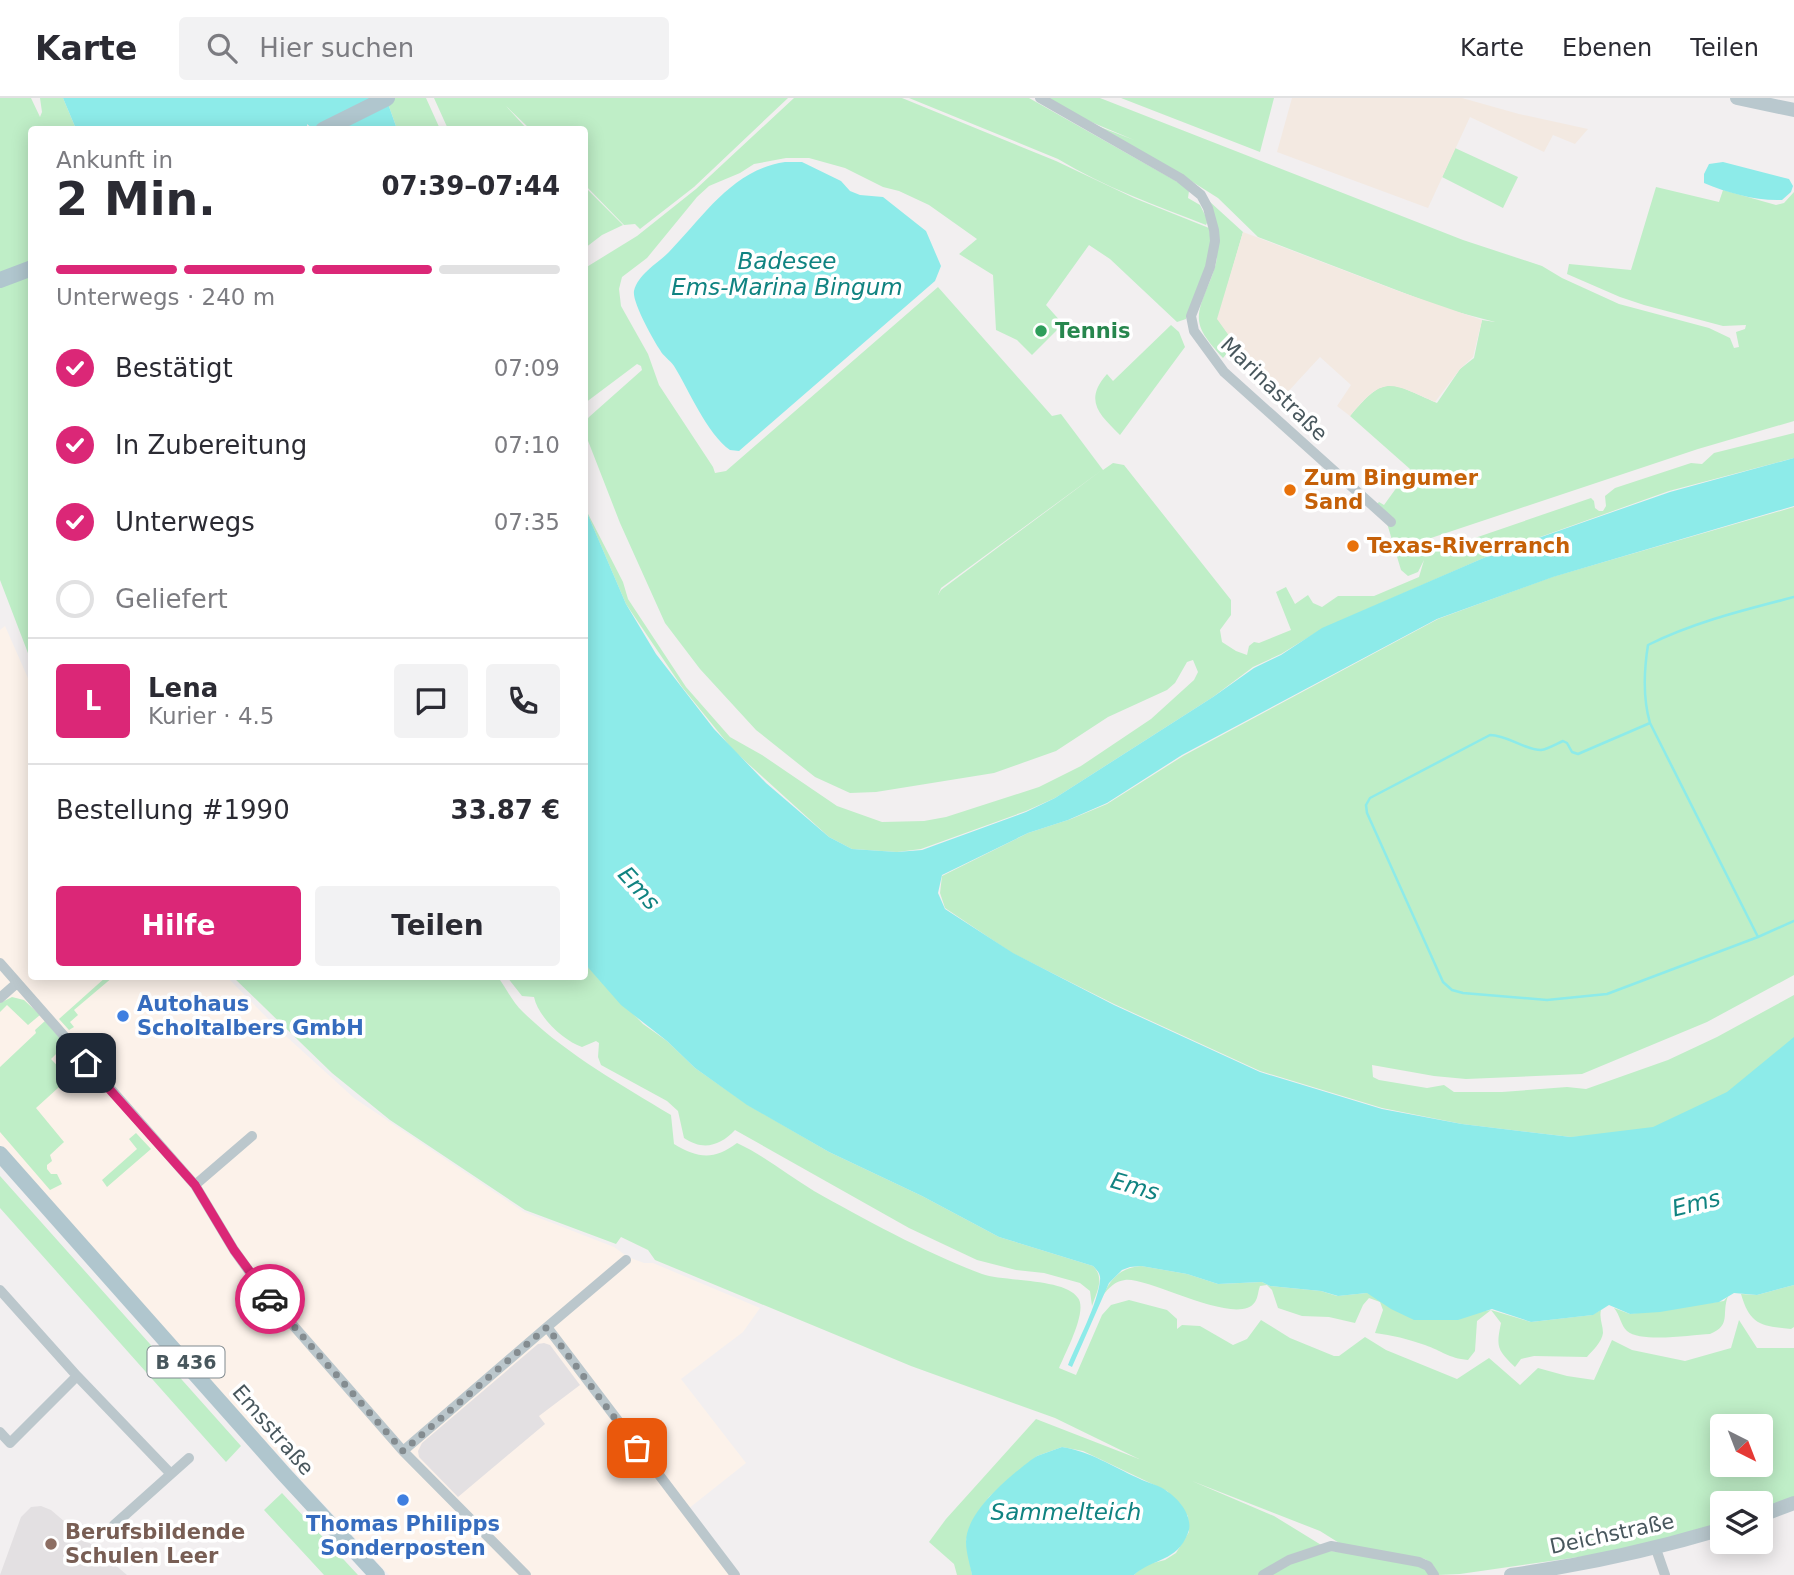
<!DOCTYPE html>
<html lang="de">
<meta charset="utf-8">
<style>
:root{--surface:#fff;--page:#f2f2f3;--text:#2b2b33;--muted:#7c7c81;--line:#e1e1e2;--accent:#db2777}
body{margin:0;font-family:"DejaVu Sans",sans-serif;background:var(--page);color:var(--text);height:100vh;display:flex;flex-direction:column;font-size:26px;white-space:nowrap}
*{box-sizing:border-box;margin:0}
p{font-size:23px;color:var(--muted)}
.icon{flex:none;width:38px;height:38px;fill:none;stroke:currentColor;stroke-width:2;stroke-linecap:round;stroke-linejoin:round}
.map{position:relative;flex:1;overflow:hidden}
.panel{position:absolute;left:28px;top:28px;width:560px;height:854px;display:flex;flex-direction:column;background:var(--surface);border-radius:7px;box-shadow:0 4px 18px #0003}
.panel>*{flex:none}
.needle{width:46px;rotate:138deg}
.buttons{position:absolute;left:1710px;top:1316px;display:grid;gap:14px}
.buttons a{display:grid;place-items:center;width:63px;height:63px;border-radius:7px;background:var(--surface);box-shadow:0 4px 18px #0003;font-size:35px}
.pin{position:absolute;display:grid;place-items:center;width:60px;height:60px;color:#fff;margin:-30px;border-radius:14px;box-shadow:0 4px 10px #0006}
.courier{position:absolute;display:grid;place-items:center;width:70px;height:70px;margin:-35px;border:5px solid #db2777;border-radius:50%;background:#fff;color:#222;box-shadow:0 2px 9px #0007}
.head em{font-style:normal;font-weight:700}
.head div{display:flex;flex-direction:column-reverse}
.head{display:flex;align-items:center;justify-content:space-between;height:119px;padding:0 28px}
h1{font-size:46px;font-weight:700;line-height:52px}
.bar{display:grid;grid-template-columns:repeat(4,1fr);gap:10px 7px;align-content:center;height:84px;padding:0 28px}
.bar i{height:9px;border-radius:5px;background:var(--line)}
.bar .selected{background:var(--accent)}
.bar p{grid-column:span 4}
.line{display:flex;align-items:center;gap:18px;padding:0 28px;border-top:2px solid var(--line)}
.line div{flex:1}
.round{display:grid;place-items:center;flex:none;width:74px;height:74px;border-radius:7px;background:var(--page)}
ol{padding:0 28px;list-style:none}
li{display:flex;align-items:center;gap:21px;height:77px}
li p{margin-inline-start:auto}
li .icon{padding:7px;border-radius:50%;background:var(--accent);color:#fff;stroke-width:4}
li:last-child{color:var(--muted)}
li i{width:38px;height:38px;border:4px solid var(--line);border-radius:50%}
.action{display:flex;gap:14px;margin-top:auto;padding:14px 28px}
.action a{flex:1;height:80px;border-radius:7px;background:var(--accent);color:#fff;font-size:28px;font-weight:700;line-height:80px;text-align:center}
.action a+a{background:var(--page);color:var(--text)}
header{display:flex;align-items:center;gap:42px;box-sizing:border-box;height:98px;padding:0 35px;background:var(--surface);border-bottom:2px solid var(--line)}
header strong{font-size:33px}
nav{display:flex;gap:38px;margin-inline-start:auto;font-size:24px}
.search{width:490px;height:63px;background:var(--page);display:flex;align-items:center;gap:18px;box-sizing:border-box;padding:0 24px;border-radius:7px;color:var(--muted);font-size:26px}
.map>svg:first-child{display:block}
</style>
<header>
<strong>Karte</strong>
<div class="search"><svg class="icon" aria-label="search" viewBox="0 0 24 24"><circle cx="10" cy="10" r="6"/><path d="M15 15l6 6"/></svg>Hier suchen</div>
<nav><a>Karte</a><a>Ebenen</a><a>Teilen</a></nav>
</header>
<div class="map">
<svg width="1794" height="1477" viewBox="0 0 1794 1477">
<rect width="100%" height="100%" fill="#f2eff0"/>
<path fill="#fcf2ea" d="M 5,528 L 31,587 L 32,878 L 227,879 L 277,930 L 354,1000 L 524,1114 L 614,1149 L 628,1159 L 644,1165 L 653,1165 L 760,1210 L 743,1234 L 681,1281 L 746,1365 L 688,1411 L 738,1477 L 389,1477 L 211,1284 L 115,1174 L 37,1095 L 0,1053 L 0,532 Z"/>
<path fill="#e3e0e2" d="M 544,1245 L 550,1247 L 580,1287 L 539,1318 L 545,1326 L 458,1399 L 419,1359 L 418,1353 L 422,1345 L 538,1246 Z
M 41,1408 L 51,1412 L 127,1477 L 0,1477 L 21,1419 L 31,1409 Z"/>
<path fill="#bfeec7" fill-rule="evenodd" d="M 0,0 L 31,0 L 40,19 L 42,14 L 40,0 L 63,0 L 76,31 L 32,32 L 31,563 L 0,482 Z
M 386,0 L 426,0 L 440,31 L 397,31 Z
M 434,0 L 788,0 L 694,89 L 640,131 L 635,126 L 624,127 L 585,87 L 584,32 L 530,31 L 506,8 L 527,31 L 448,31 Z
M 794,0 L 902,0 L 1056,63 L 1134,100 L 1209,130 C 1215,161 1198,192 1186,221 L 1177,224 L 1110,161 L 1089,147 L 1046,207 L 1063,226 L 1032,257 L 1017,242 L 996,232 L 993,177 L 959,156 L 977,141 L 929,107 L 899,93 L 883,89 L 845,70 L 809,60 L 786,60 L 754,66 L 740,75 L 709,88 L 697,99 L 647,160 L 622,179 L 619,191 L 621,208 L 648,256 L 659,287 L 713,369 L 715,375 L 726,373 L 938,189 L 1052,318 L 1061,316 L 1103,372 L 1113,365 L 1124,367 L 1231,502 L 1231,517 L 1220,532 L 1222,544 L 1236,553 L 1247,557 L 1249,548 L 1254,544 L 1259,545 L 1291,532 L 1276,494 L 1286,489 L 1295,506 L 1308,497 L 1313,505 L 1322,509 L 1338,498 L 1374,498 L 1419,479 L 1424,462 L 1418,474 L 1408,478 L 1401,472 L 1386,422 L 1377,406 L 1379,404 L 1384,407 L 1410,371 L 1350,318 C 1386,275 1389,284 1437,305 L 1460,271 L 1474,260 L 1482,222 L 1495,224 L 1446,211 L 1258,139 L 1218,100 L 1180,76 L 1087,24 L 1134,42 L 1084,21 L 1046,0 L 1100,0 L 1463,142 L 1542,168 L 1562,180 L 1619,206 L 1709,230 L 1730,240 L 1734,250 L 1739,249 L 1736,234 L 1745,231 L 1746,227 L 1723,228 L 1644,207 L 1620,199 L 1567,176 L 1569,166 L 1631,172 L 1656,89 L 1719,104 L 1723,92 L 1776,107 L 1784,105 L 1794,94 L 1794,323 L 1698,351 L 1428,441 L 1427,456 L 1454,445 L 1462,447 L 1469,442 L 1591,400 L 1594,403 L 1595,410 L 1599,413 L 1603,413 L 1606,408 L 1605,398 L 1615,390 L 1691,365 L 1702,366 L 1714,355 L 1794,335 L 1794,360 L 1669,393 L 1495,455 L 1322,531 L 1281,556 L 1253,569 L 1213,599 L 1055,700 L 1026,713 L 921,751 L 897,754 L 852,751 L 829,739 L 733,652 L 682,589 L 626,506 L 584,408 L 623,484 L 628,501 L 686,589 L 730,639 L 762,657 L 837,708 L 882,724 L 924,723 L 946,719 L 1039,689 L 1081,668 L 1151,621 L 1194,582 L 1198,574 L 1193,562 L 1187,564 L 1175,585 L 1167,592 L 1108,619 L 1056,653 L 994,675 L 876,694 L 850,695 L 815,679 L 756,632 L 700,571 L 665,525 L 620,425 L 585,335 L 585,325 L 589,319 L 642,272 L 641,268 L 637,266 L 585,305 L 585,170 L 637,138 L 696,91 ZM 1102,372 L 941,492 L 938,497 L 941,490 Z
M 909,0 L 1029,0 L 1183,87 L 1189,93 L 1188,100 L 1200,107 L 1208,123 L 1206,127 C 1155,107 1104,89 1058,61 Z
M 1121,0 L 1274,0 L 1260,54 Z
M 1455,50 L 1518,79 L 1503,110 L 1442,79 Z
M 585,89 L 623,127 L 602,137 L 585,150 Z
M 1209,103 L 1243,134 L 1218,221 L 1235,246 L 1223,260 C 1194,228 1193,222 1210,183 C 1213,175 1217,165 1217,157 C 1218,140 1211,120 1209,103 Z
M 1171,227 L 1179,234 L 1185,249 L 1120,337 C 1100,317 1083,303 1107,276 L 1113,283 Z
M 1794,409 L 1794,877 L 1707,924 L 1582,976 L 1466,981 L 1434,978 L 1372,967 L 1373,979 L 1379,982 L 1427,990 L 1444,987 L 1454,994 L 1502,994 L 1567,989 L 1586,991 L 1668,962 L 1717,939 L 1794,897 L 1794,947 L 1704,1029 L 1657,1035 L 1571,1039 L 1462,1026 L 1382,1010 L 1260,973 L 1114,906 L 1012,855 L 945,810 L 940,795 L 942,778 L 1028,735 L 1071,721 L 1107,706 L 1183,658 L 1438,521 L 1552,479 Z
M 585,866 L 643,926 L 667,943 L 695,970 L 748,1007 L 829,1054 L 922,1098 L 999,1139 L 1093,1168 C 1105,1180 1097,1193 1092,1208 L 1090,1193 L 1080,1185 L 1044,1175 L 1016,1172 L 977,1162 L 909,1130 L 735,1032 C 720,1048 703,1053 684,1040 L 678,1013 L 667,1003 L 601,967 L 598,959 L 599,945 L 596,943 L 582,949 C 564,943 538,919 534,899 L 522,898 L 507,879 L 584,878 Z
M 106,879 L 113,879 L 74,912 L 78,917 L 70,924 L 74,929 L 69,932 L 59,921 Z
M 233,879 L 498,879 C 506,890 513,905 523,914 C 566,956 620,986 671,1017 L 674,1046 C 699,1061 714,1062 737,1045 C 765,1058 788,1077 814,1093 C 864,1121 928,1156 982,1176 C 1005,1184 1065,1180 1078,1200 C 1088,1213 1065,1255 1059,1270 L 1076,1277 L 1102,1217 L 1111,1207 L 1129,1202 L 1167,1212 L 1177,1221 L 1177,1231 L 1182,1227 L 1200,1228 L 1233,1247 L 1247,1241 L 1261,1222 L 1290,1240 L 1334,1258 L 1339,1258 L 1365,1239 L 1386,1252 L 1457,1281 L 1489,1260 L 1520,1287 L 1538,1270 L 1567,1278 L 1594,1282 L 1612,1242 L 1632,1252 L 1685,1263 L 1731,1250 L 1739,1222 L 1757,1250 L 1794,1250 L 1794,1399 L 1761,1414 L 1760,1405 L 1722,1405 L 1722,1426 L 1628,1452 L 1460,1476 L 1438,1477 L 1433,1467 L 1425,1461 L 1344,1448 L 1320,1433 L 1192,1383 L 1274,1418 L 1331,1453 L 1424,1465 L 1433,1477 L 1134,1477 L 1145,1467 L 1165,1462 L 1176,1455 L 1189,1434 L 1188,1418 L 1167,1393 L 1083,1353 L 1062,1349 L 1037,1358 L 989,1399 L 976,1417 L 966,1442 L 972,1477 L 957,1477 L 954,1466 L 929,1444 L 946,1421 L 1036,1321 L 1139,1361 L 1055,1320 L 911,1268 L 655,1162 L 648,1152 L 621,1139 L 616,1146 L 525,1112 L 390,1022 L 332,975 ZM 1722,1328 L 1760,1328 L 1760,1367 L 1722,1367 Z
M 12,899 L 24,902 L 40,917 L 28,927 L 7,907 L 0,914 L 0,905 Z
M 45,923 L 64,945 L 57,951 L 57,955 L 51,961 L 69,980 L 36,1010 L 64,1044 L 50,1057 L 52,1063 L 47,1067 L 47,1071 L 51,1076 L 57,1076 L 62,1086 L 50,1092 L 0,1034 L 0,969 L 36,935 L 35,932 Z
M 136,1035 L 151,1051 L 107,1089 L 102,1082 L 137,1051 L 129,1041 Z
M 0,1078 L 241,1348 L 226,1364 L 0,1110 Z
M 1141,1168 L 1187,1176 L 1218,1186 L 1262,1184 L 1270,1188 L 1321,1193 L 1337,1198 L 1367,1195 L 1479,1214 L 1491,1212 L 1531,1224 L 1592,1217 L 1606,1209 L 1601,1212 C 1599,1221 1603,1227 1603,1235 C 1602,1244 1592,1253 1587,1259 L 1534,1258 L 1521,1261 L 1515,1269 C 1497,1252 1496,1249 1501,1225 L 1491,1212 L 1477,1223 L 1475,1253 L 1468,1262 C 1448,1260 1442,1253 1425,1247 C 1408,1241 1392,1237 1375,1235 L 1383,1212 L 1380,1204 L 1369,1200 L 1363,1207 L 1355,1225 L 1329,1219 L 1302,1218 L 1278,1210 L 1272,1192 L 1267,1187 L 1260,1188 C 1258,1193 1258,1200 1255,1204 C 1238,1230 1149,1179 1125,1182 C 1115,1183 1109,1190 1103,1197 C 1112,1179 1121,1170 1141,1168 Z
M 1794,1187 L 1794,1229 L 1791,1231 C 1761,1228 1750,1227 1741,1196 L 1757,1197 Z
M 1728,1198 C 1721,1216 1732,1227 1710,1236 C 1691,1237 1641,1245 1627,1233 C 1621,1228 1620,1217 1614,1210 L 1630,1216 L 1724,1203 Z
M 282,1395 L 358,1477 L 324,1477 L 264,1412 Z"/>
<path fill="#f3e9e1" d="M 1292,0 L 1462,0 L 1519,16 L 1588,31 L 1575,46 L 1553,37 L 1544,54 L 1470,19 L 1428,110 L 1277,54 Z
M 1243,134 L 1398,193 L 1482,222 L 1473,259 L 1460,271 L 1435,304 C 1389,284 1384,277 1350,318 L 1337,308 L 1351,287 L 1320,259 L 1284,298 L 1235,246 L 1217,221 Z"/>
<path fill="#8debe9" d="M 63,0 L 386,0 L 397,31 L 313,31 L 307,26 L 307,32 L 76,31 Z
M 785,64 L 802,64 L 841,83 L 850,93 L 860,97 L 883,99 L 926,133 L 941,168 L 935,183 L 739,353 L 730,352 C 707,336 689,292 674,268 C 670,262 663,258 660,252 C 653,241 632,204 634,193 C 638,176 658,165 669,154 C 704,118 732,72 785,64 Z
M 1723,64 L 1789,81 L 1793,88 L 1791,94 L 1782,102 C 1756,103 1728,95 1704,85 L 1704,76 L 1709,66 Z
M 1794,360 L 1794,408 L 1553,479 L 1437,521 L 1182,657 L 1107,705 L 1068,722 L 1028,735 L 942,777 L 938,795 L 945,811 L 1013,855 L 1114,907 L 1260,974 L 1382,1011 L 1462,1026 L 1571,1039 L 1653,1029 L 1727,994 L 1794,939 L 1794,1187 L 1757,1197 L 1734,1195 L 1719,1204 L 1660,1214 L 1630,1216 L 1609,1207 L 1593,1217 L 1531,1224 L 1492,1211 L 1458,1222 L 1414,1222 L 1391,1211 L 1367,1195 L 1338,1198 L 1321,1193 L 1270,1188 L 1262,1184 L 1218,1186 L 1187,1176 L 1141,1168 L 1130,1169 L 1122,1172 L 1109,1185 L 1072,1269 L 1068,1267 C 1077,1244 1098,1206 1100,1182 C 1101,1176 1097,1172 1093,1168 L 999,1139 L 922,1098 L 829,1054 L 747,1007 L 695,970 L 667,943 L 621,907 L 585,866 L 585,410 L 626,506 L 656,556 L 714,631 L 766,685 L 829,739 L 852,751 L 897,754 L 922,752 L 1026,714 L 1055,700 L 1213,599 L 1254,570 L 1281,557 L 1322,530 L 1495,455 L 1670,394 Z
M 1062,1349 C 1092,1354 1111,1368 1138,1380 C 1147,1385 1160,1387 1168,1394 C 1180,1402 1194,1420 1188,1435 C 1177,1464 1153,1460 1134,1477 L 972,1477 C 970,1467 966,1454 966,1444 C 966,1414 1009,1379 1031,1362 L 1037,1358 Z"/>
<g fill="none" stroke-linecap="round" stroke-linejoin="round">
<path stroke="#8debe9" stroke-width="2.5" d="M 1794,499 C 1744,512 1694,524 1648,547 C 1644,572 1643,601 1650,625 L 1758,839 L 1794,823
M 1650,625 L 1578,656 L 1572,654 L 1567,645 L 1563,643 C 1556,646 1548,651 1541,652 C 1524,652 1508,637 1490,637 L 1370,700 L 1366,707 L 1367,715 L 1443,884 L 1452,892 L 1463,895 L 1547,902 L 1607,896 L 1758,839"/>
<path stroke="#bbc7cc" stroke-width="10" d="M 1040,0 L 1180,80 L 1201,97 L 1208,110 L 1214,132 L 1215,143 L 1210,169 L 1191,218 L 1194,233 L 1224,274 L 1391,424
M 0,865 L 195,1087 L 234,1152 L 264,1194 L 403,1353 L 526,1477
M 0,900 L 17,885
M 195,1087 L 252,1038
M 0,1192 L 77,1278 L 171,1376 L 114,1427
M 547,1229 L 626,1162
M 0,1334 L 10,1345 L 77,1278
M 403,1353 L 547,1229 L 735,1477
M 171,1376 L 189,1360
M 1656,1451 L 1665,1477
M 1263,1477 L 1289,1462 L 1331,1448 L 1419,1464 L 1428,1468 L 1434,1477"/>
<path stroke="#b9c8ce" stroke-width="14" d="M 1737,0 L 1794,12
M 1760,1418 L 1794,1405
M 1511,1477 C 1583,1467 1652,1452 1722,1431"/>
<path stroke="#b0c6ce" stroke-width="16" d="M 323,32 L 387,0
M 0,182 L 32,170
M 0,1056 L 283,1375 L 377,1477"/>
</g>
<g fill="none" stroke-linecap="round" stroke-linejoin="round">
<path stroke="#848c90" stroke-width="7" stroke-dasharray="0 12.6" d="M 270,1201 L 403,1353 L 547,1229 L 637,1350"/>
<path stroke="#db2777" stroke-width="9" d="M 86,965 L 195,1087 L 234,1152 L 270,1201"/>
</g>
<circle fill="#2e9e5b" stroke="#fff" stroke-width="2.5" cx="1041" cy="233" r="7"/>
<g fill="#e8710a" stroke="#fff" stroke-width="2.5">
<circle cx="1290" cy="392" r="7"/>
<circle cx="1353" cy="448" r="7"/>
</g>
<g fill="#3f7fe0" stroke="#fff" stroke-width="2.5">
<circle cx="123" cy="918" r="7"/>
<circle cx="403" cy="1402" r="7"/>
</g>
<circle fill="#8d6e63" stroke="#fff" stroke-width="2.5" cx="51" cy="1446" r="7"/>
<g text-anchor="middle" stroke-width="7" stroke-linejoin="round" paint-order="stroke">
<rect fill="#fff" stroke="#7f898e" stroke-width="2" x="147.5" y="1248.5" width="77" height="31" rx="5"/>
<g font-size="19" font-weight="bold" fill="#48575d">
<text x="186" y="1271">B 436</text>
</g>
<g font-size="21" font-weight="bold" fill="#27864d" stroke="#fff" text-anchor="start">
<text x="1055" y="240">Tennis</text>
</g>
<g font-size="21" fill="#48575d" stroke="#fff">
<text transform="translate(1274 291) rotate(44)" y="7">Marinastraße</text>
<text transform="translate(273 1332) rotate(49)" y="7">Emsstraße</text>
<text transform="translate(1612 1436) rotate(-12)" y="7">Deichstraße</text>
</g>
<g font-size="21" font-weight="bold" fill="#c56008" stroke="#fff" text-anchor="start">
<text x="1304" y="387">Zum Bingumer<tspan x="1304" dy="24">Sand</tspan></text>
<text x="1367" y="455">Texas-Riverranch</text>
</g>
<g font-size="21" font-weight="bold" fill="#366cbe" stroke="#fff" text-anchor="start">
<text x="137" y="913">Autohaus<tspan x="137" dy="24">Scholtalbers GmbH</tspan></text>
<text x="403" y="1433" text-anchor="middle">Thomas Philipps<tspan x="403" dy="24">Sonderposten</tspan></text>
</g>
<g font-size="21" font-weight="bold" fill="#785e54" stroke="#fff" text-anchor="start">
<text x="65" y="1441">Berufsbildende<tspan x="65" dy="24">Schulen Leer</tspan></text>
</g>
<g font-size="23" font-style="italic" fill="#108381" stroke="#fff">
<text x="787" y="171">Badesee<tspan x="787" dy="26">Ems-Marina Bingum</tspan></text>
<text transform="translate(639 790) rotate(48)" y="8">Ems</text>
<text transform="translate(1135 1088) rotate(16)" y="8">Ems</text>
<text transform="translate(1696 1105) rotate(-14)" y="8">Ems</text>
<text x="1066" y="1422">Sammelteich</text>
</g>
</g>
</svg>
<div class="buttons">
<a><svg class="needle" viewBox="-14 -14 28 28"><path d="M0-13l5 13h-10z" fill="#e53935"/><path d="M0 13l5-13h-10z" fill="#7c7c81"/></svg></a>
<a><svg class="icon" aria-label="layers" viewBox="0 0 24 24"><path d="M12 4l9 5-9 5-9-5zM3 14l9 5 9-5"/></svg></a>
</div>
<div class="pin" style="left:637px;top:1350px;background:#ea580c"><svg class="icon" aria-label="bag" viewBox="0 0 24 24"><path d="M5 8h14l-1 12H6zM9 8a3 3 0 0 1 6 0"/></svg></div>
<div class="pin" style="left:86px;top:965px;background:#1f2937"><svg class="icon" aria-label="home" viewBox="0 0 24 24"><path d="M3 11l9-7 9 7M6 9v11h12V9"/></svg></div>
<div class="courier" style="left:270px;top:1201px"><svg class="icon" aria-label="car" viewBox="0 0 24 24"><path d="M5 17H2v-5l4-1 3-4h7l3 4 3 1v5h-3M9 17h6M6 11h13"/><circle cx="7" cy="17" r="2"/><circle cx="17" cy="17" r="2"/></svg></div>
<section class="panel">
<div class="head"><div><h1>2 Min.</h1><p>Ankunft in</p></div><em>07:39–07:44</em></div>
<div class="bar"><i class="selected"></i><i class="selected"></i><i class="selected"></i><i></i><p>Unterwegs · 240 m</p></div>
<ol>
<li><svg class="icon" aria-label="check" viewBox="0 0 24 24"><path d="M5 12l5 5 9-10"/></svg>Bestätigt<p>07:09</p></li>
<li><svg class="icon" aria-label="check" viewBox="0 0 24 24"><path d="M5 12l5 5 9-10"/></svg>In Zubereitung<p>07:10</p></li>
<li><svg class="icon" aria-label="check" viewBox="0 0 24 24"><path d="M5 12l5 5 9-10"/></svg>Unterwegs<p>07:35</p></li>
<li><i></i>Geliefert</li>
</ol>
<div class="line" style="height:126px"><b class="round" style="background:var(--accent);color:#fff">L</b><div><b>Lena</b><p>Kurier · 4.5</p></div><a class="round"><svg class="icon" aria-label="chat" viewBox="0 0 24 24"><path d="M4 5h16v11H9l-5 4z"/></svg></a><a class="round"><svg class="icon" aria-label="phone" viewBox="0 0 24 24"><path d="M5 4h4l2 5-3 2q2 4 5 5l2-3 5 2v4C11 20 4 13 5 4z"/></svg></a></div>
<div class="line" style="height:91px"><div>Bestellung #1990</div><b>33.87 €</b></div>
<div class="action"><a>Hilfe</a><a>Teilen</a></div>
</section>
</div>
